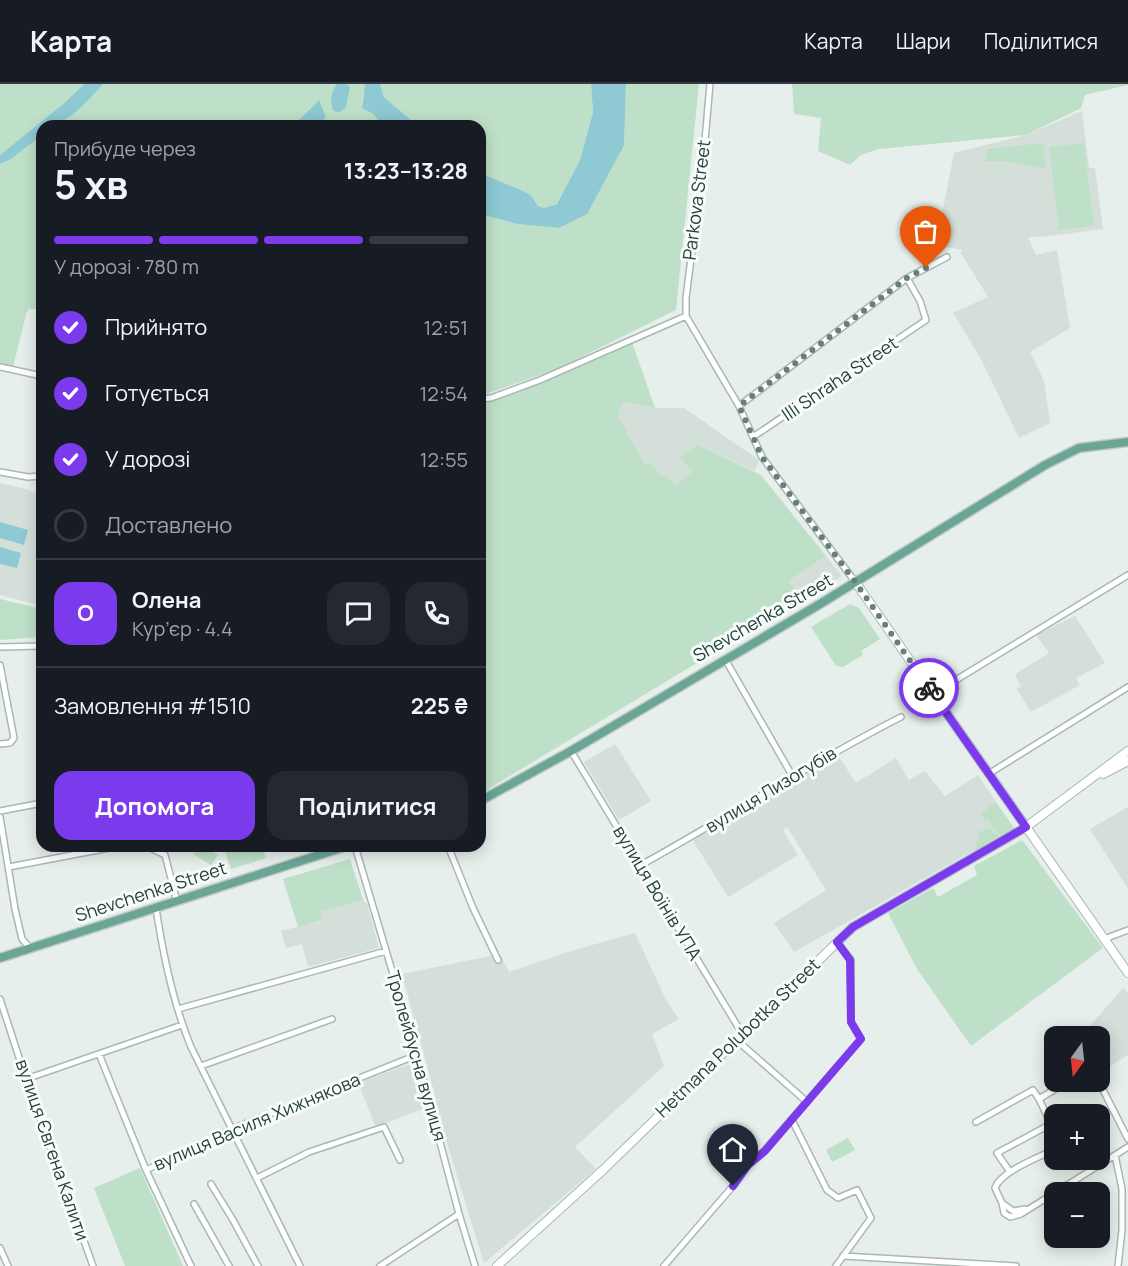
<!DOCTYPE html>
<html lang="uk">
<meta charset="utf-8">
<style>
:root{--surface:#171b24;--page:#242831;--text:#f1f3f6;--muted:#9ea1a6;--line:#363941;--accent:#7c3aed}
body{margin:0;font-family:Manrope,sans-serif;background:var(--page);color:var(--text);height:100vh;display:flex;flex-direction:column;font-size:22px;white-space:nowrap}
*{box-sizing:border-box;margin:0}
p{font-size:20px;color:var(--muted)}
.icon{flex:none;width:33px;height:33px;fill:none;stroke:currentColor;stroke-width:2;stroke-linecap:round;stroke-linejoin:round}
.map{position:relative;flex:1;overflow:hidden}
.panel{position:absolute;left:36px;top:36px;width:450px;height:732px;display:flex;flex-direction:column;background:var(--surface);border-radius:18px;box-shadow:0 3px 15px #0003}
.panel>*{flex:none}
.needle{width:39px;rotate:195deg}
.controls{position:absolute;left:1044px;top:942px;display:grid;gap:12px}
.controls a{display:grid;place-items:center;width:66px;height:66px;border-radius:12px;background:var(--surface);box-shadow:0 3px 15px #0003;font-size:30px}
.pin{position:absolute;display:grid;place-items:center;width:51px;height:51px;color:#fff;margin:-62px -26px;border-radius:50% 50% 50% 0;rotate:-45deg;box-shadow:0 0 6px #0007}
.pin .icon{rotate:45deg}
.courier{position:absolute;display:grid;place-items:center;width:60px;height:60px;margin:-30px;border:4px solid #7c3aed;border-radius:50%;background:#fff;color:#222;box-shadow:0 2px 8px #0007}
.summary em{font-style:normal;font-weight:700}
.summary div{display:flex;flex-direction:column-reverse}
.summary{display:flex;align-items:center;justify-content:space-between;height:102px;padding:0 18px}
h1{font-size:39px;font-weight:700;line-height:45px}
.bar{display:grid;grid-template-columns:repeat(4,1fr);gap:9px 6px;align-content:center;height:72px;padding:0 18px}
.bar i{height:8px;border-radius:4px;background:var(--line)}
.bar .current{background:var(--accent)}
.bar p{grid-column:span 4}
.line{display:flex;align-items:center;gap:15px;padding:0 18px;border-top:2px solid var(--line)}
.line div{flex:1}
.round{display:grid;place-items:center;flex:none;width:63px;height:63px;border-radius:18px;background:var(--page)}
ol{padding:0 18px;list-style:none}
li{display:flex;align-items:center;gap:18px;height:66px}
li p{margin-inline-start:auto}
li .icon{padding:6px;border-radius:50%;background:var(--accent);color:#fff;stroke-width:4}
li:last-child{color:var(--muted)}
li i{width:33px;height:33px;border:3px solid var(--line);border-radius:50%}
.button{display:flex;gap:12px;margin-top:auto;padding:12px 18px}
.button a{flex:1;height:69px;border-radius:18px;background:var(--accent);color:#fff;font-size:24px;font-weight:700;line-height:69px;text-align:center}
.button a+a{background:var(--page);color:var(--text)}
header{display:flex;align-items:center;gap:36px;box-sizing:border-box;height:84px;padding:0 30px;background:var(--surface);border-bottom:2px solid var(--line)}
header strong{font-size:28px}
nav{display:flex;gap:33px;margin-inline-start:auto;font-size:21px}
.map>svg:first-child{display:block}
</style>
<header>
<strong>Карта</strong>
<nav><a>Карта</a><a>Шари</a><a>Поділитися</a></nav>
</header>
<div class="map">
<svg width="1128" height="1182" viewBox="0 0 1128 1182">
<rect width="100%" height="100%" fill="#e6efeb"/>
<path fill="#d4dfda" d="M 1082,27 L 1089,84 L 1095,84 L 1103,145 L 1040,153 L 1028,153 L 1036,171 L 1057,166 L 1070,244 L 1030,268 L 1044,297 L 1050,339 L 1019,354 L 981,275 L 953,229 L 988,213 L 960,168 L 963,166 L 936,161 L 954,69 L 1026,51 Z
M 623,318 L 655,324 L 684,324 L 759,376 L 755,387 L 698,361 L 693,388 L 675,401 L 666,392 L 661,392 L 650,378 L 645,380 L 618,332 Z
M 0,399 L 26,405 L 42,412 L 42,522 L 0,511 Z
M 826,472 L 842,492 L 803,518 L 789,497 Z
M 1075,532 L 1105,579 L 1076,594 L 1080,601 L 1031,628 L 1016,604 L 1021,603 L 1015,590 L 1049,569 L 1036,551 Z
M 615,660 L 651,717 L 619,736 L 584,678 Z
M 836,668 L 856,699 L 896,674 L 909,696 L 925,687 L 945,712 L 978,691 L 1014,744 L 794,868 L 774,839 L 826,806 L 787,743 L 783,746 L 798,771 L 728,813 L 692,755 Z
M 1128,723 L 1128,805 L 1090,745 Z
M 363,816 L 367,820 L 379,864 L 308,883 L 302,860 L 286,864 L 281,847 L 321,837 L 319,828 Z
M 635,849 L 666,916 L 679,935 L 652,950 L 664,982 L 575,1063 L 596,1085 L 484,1179 L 434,1017 L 446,1013 L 436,1015 L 402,890 L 500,870 L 509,888 L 571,867 Z
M 1124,903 L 1128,910 L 1128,971 L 1102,987 L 1100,986 L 1100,952 L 1081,952 Z
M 410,980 L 423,1025 L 376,1043 L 358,999 Z"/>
<path fill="#bfe0c8" d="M 0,0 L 84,0 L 63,20 L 0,71 Z
M 103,0 L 365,0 L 362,18 L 384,42 L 317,42 L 326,33 L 318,17 L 293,42 L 55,42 L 86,19 Z
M 380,0 L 591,0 L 593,28 L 580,76 L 557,120 L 544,124 L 538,122 L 530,110 L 480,89 L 480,42 L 418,42 L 384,13 Z
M 626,0 L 699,0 L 676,226 L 557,285 L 480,312 L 480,130 L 517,140 L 559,144 L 624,61 Z
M 792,0 L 1128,0 L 1128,1 L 1085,11 L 1081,24 L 1026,51 L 879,65 L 861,71 L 850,81 L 818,67 L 821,34 L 794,30 Z
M 42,51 L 42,225 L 29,225 L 27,227 L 13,283 L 0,280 L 0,80 L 11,75 Z
M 1043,59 L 1046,85 L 1003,77 L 985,77 L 987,65 Z
M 1084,59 L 1094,142 L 1059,146 L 1049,63 Z
M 632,258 L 655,324 L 623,318 L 618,332 L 645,380 L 650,378 L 661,392 L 666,392 L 675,401 L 692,388 L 680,373 L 698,361 L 761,391 L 826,472 L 789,497 L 803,518 L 710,571 L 480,710 L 480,319 L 491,318 Z
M 0,515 L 42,525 L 42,553 L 0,556 Z
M 850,520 L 859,524 L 880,555 L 861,567 L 863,571 L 843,583 L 836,582 L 811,543 Z
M 995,718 L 1014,744 L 1001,751 L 990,743 L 992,741 L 989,736 L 985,737 L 981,730 Z
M 988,744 L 999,752 L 975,767 L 979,746 L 980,748 Z
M 1022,756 L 1103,864 L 971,962 L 917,885 L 888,829 L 933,804 L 938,813 L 977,791 L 974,782 Z
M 198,762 L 204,762 L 218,771 L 211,781 L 193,770 Z
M 240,762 L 262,762 L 266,774 L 231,785 L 225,767 Z
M 350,775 L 363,816 L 320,828 L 322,836 L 298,843 L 283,795 Z
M 848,1054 L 855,1066 L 832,1078 L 826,1066 Z
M 140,1084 L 183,1182 L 125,1182 L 94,1104 Z"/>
<path fill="#8ec9d4" d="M 84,0 L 103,0 C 87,18 67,42 42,42 L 42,51 L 11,75 L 0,80 L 0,71 L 63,20 Z
M 337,0 L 347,0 L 350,3 L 346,23 L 339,28 L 334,27 C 329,18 331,8 337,0 Z
M 365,0 L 380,0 L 384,13 L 418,42 L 384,42 L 372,29 L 362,24 Z
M 591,0 L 626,0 L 624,61 L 587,130 L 559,144 L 517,140 L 480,130 L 480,89 L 530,110 L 538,122 L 544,124 L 557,120 L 580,76 L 593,28 Z
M 319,16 L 326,33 L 317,42 L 293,42 Z
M 0,438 L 28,446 L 24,461 L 0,454 Z
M 0,463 L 21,469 L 17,484 L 0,480 Z"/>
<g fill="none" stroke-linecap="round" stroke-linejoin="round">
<g stroke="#a8b8b2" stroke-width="8">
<path id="street" d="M 710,0 L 703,79 L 686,214 L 686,232 L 739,322 L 762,373 L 856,499
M 0,283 L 42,292
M 480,315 L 491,314 L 540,296 L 686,232
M 739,322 L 907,194 L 947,173
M 753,353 L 926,236 L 920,217 L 907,194
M 0,388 L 28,393 L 42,392
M 41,392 L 40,373 L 42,367
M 0,563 L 42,562
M 725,575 L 793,693
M 0,581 L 14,654 L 10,659 L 0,660
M 933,610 L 1128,491
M 571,667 L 743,951
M 990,689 L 1128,603
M 0,727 L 42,719
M 0,733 L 15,825 L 22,855 L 30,864
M 146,762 L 165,771 L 177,818
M 355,762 L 417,971 L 459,1130 L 475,1182
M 448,762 L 473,824 L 498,876
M 641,781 C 728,733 812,678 901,633
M 9,783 L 119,762
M 156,824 C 163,871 173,919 191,963 L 300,1182
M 1104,855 L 1128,846
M 0,915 L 26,995 L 93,1182
M 178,925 L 386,867
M 739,955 L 741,960 L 806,1017
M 99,970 L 146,1086 L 232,1045 L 417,971
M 201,982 L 332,935
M 26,995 L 182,941
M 1099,998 L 1128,1055
M 1070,1030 L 1076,1028 L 1077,1030
M 792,1036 L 827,1106 L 838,1114 L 857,1106 L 871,1134 L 836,1182
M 976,1038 L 1033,1006 L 1039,1015 L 1067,998
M 1054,1066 C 1039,1073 1000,1088 995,1104 L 1002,1119 L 1004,1129 L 1010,1133 L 1021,1130 L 1128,1063
M 1115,1071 L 1122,1105 L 1122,1146 L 1118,1182
M 146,1086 L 191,1182
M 1010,1088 L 997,1069 L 1051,1040 L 1039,1015
M 257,1094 L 309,1068 L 384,1043 L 400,1076
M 211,1100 L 233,1136 L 258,1182
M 1002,1119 L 1013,1127 L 1025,1125
M 194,1120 L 229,1182
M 0,1164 L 8,1182
M 843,1172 L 1016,1182
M 380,1182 L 459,1130
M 664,1182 L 733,1102 L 748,1081 L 764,1067 L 861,955 L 851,938 L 851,876 L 837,858"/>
</g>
<g stroke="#a4bbb3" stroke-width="10">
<path id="secondary" d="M 856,499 L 1128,889
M 1103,690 L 1128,677
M 497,1182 L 603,1086 L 853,843 L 1026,743 L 1128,667"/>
</g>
<g stroke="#c2cac8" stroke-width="11">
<path id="primary" d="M 480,717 L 571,667 L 820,520 L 1045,381 L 1079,364 L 1128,358
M 0,874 L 347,762"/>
</g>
<use href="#street" stroke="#fff" stroke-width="5"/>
<use href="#secondary" stroke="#fff" stroke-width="8"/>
<use href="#primary" stroke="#6aa596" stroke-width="8"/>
</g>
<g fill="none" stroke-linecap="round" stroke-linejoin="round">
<path stroke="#687f78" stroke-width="6" stroke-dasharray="0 10.8" d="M 926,184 L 907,194 L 739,322 L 762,373 L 856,499 L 929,604"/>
<path stroke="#7c3aed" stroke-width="8" d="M 733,1102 L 748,1081 L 765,1067 L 861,955 L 851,938 L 850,876 L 837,858 L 853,843 L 1026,743 L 929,604"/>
</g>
<g text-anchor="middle" stroke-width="6" stroke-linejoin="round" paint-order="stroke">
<g font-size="18" fill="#24423a" stroke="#f7fbf9">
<text transform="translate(697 116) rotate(-83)" y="6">Parkova Street</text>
<text transform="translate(840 295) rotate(-34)" y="6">Illi Shraha Street</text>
<text transform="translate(763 534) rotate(-30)" y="6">Shevchenka Street</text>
<text transform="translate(771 706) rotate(-31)" y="6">вулиця Лизогубів</text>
<text transform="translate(151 808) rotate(-18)" y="6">Shevchenka Street</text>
<text transform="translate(657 809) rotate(59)" y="6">вулиця Воїнів УПА</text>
<text transform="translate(738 954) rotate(-44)" y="6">Hetmana Polubotka Street</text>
<text transform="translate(416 972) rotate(74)" y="6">Тролейбусна вулиця</text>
<text transform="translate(257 1038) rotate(-23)" y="6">вулиця Василя Хижнякова</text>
<text transform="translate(52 1066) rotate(71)" y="6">вулиця Євгена Калити</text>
</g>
</g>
</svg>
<div class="controls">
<a><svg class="needle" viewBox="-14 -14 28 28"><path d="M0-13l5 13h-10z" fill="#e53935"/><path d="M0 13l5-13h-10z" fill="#9ea1a6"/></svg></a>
<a>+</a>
<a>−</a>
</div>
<div class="pin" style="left:926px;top:184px;background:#ea580c"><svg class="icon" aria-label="bag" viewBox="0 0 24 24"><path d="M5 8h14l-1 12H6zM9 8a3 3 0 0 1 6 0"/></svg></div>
<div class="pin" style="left:733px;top:1102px;background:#1f2937"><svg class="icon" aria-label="home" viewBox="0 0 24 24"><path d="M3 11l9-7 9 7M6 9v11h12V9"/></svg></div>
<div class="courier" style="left:929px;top:604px"><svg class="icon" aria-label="bike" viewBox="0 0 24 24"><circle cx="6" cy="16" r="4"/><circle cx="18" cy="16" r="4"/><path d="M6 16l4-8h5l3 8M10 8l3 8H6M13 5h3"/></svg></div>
<section class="panel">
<div class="summary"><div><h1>5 хв</h1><p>Прибуде через</p></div><em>13:23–13:28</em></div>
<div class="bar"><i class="current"></i><i class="current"></i><i class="current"></i><i></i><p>У дорозі · 780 m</p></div>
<ol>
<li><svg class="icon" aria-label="check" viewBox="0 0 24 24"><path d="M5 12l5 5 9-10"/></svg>Прийнято<p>12:51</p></li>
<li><svg class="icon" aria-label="check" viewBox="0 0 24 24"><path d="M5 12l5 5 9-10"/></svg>Готується<p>12:54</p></li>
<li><svg class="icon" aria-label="check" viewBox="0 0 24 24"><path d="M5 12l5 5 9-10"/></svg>У дорозі<p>12:55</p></li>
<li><i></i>Доставлено</li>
</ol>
<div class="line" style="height:108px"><b class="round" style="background:var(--accent);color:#fff">О</b><div><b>Олена</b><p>Кур’єр · 4.4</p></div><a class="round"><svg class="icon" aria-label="chat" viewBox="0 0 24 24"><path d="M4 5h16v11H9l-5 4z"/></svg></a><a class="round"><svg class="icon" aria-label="phone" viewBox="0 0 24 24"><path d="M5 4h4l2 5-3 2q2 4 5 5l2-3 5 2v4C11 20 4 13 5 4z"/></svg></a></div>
<div class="line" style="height:78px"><div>Замовлення #1510</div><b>225 ₴</b></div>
<div class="button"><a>Допомога</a><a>Поділитися</a></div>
</section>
</div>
